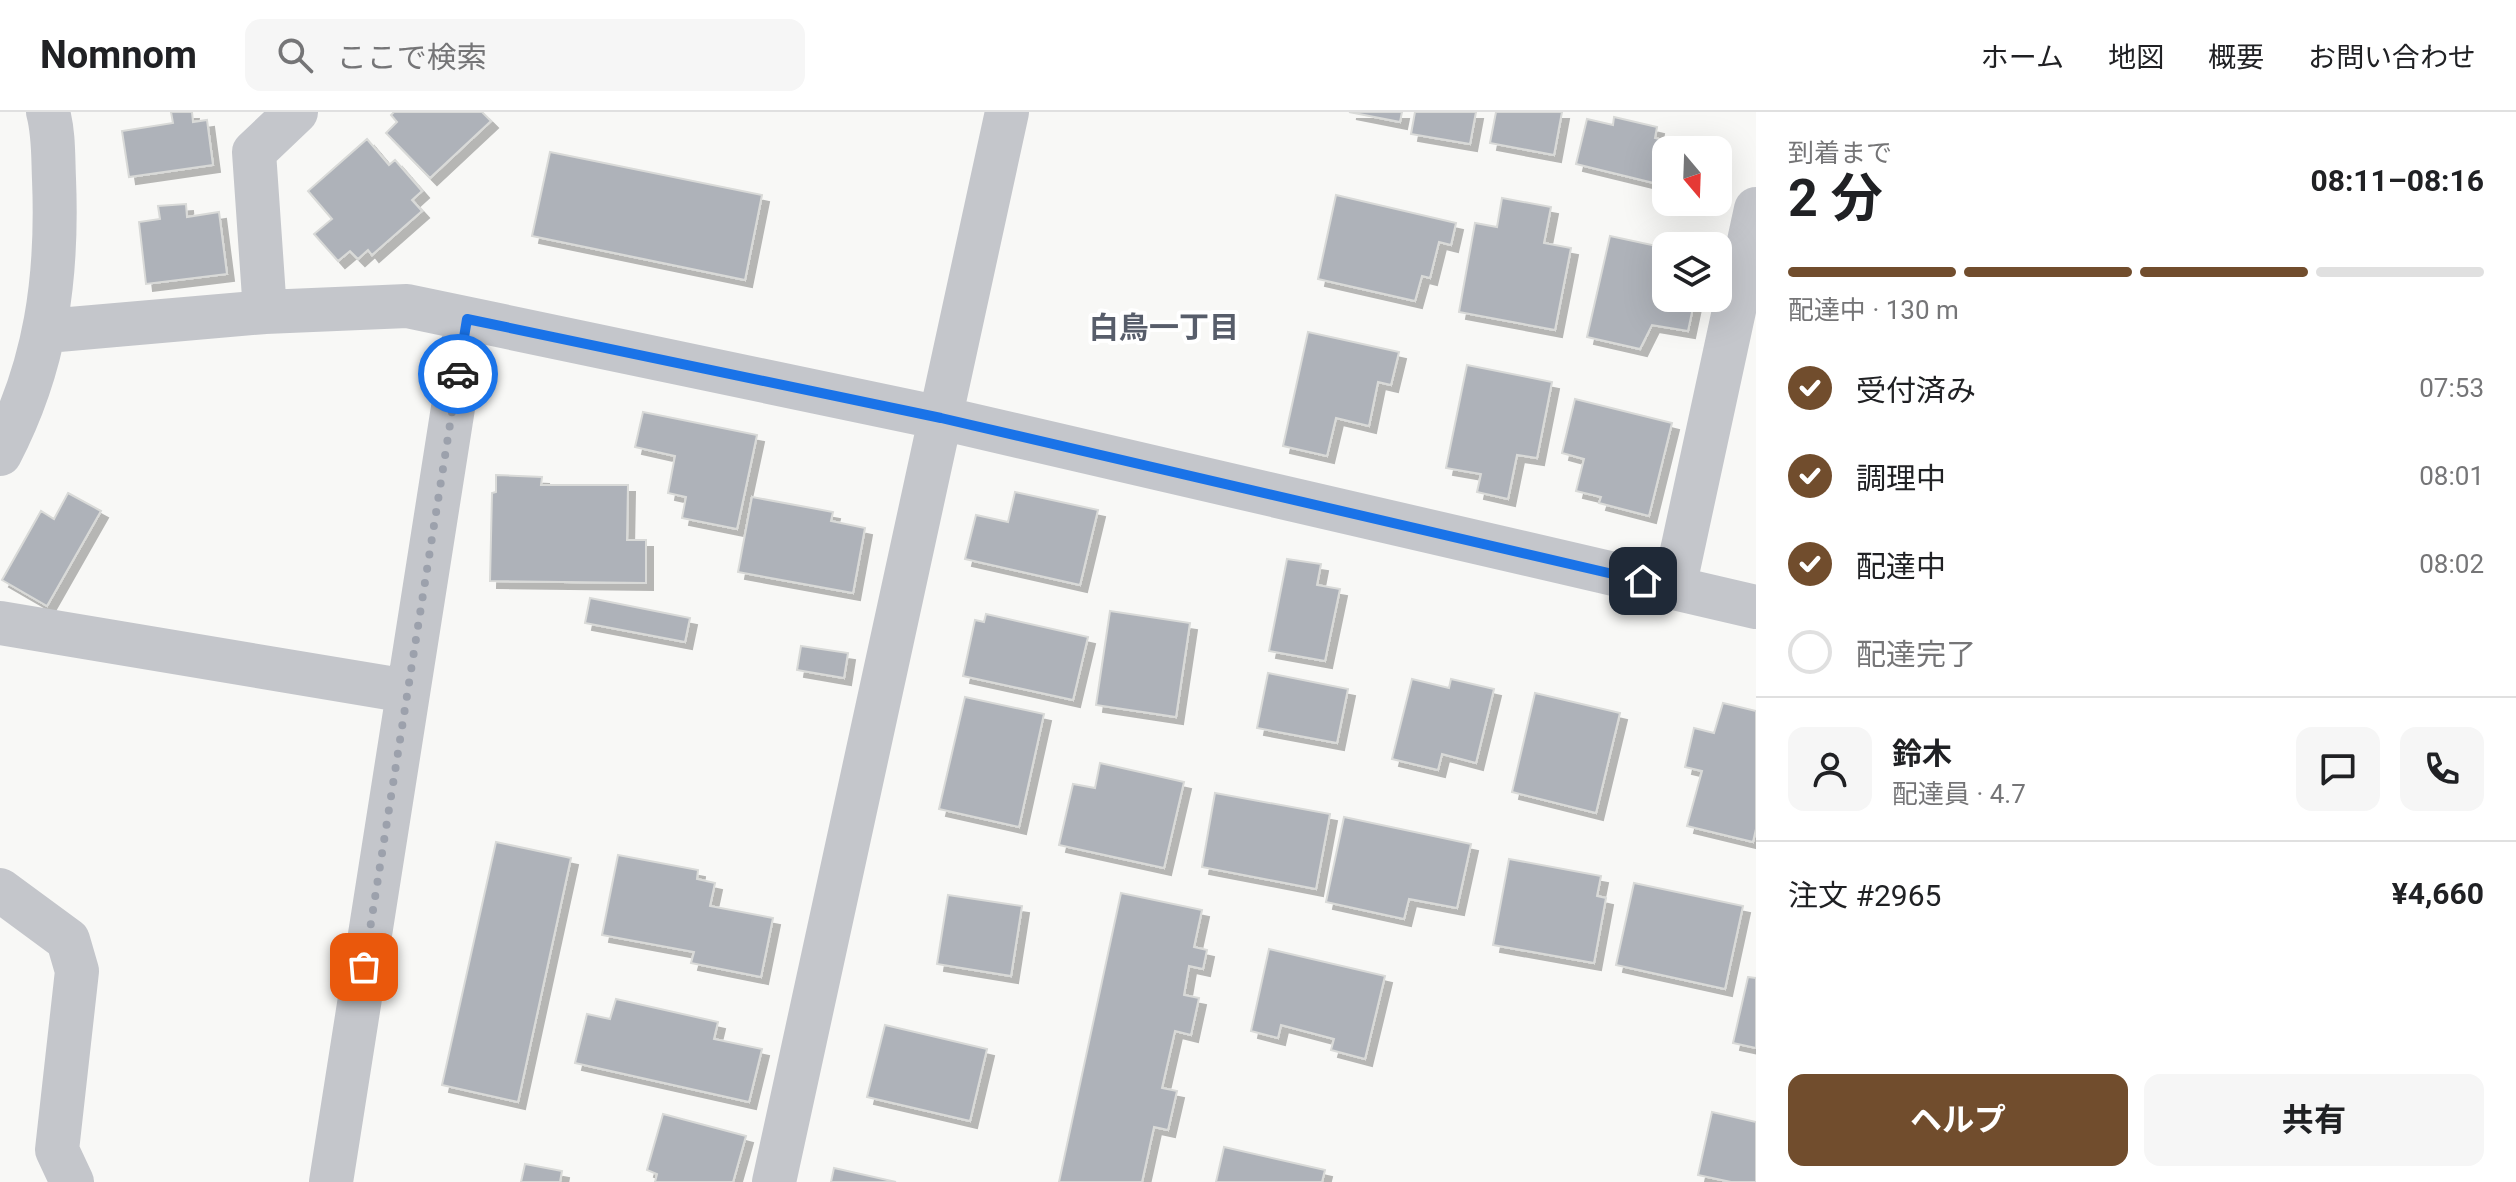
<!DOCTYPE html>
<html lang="ja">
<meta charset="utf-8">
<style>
:root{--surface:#fff;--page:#f6f6f6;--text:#202124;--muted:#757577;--line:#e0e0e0;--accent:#714d2d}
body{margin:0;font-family:Roboto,"Noto Sans JP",sans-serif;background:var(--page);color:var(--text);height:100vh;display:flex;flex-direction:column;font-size:30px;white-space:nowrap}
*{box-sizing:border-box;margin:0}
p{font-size:26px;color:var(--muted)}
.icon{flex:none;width:44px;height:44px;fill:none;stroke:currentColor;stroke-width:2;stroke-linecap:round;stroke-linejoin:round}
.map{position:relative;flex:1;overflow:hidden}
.drawer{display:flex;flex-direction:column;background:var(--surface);width:760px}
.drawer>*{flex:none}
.needle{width:52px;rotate:161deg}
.fabs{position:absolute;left:1652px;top:24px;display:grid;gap:16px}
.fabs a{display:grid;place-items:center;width:80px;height:80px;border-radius:16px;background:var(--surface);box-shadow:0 8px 32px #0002;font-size:40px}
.pin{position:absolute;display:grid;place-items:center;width:68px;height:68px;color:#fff;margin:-34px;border-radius:16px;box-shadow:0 4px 12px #0006}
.courier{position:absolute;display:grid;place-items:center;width:80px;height:80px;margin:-40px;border:6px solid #1a73e8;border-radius:50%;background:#fff;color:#222;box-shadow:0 2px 10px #0007}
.head em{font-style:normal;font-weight:700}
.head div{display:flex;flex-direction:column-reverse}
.head{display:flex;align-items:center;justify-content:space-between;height:136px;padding:0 32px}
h1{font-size:52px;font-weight:700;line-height:60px}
.bar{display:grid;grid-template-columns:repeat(4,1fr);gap:12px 8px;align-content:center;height:96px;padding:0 32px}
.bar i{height:10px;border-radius:6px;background:var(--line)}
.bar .on{background:var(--accent)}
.bar p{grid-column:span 4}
.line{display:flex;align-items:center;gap:20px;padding:0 32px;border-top:2px solid var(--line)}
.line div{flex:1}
.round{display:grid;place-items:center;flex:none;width:84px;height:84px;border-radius:16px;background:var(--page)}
ol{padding:0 32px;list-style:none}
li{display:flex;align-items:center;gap:24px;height:88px}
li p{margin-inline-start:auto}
li .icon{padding:8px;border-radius:50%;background:var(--accent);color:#fff;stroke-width:4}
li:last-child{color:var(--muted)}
li i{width:44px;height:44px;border:4px solid var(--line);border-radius:50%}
.button{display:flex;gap:16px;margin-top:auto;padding:16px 32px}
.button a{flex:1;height:92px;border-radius:16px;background:var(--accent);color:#fff;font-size:32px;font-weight:700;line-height:92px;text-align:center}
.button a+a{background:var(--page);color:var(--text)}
header{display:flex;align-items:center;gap:48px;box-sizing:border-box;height:112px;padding:0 40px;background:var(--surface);border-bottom:2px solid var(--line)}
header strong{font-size:38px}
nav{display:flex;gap:44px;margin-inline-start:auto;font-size:28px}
.search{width:560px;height:72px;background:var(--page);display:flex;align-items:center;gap:20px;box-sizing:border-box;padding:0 28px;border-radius:16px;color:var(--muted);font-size:30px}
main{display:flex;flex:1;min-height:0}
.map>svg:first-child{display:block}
</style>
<header>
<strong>Nomnom</strong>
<div class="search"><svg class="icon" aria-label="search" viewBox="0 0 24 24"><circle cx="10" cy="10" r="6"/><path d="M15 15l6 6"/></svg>ここで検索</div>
<nav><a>ホーム</a><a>地図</a><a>概要</a><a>お問い合わせ</a></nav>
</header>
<main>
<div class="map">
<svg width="1756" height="1070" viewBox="0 0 1756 1070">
<defs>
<filter id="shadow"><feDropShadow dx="7" dy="7" stdDeviation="0" flood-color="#0004"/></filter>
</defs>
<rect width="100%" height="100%" fill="#f8f8f6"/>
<path fill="#aeb2b9" stroke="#d9dad8" stroke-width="2" filter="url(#shadow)" d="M 171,0 L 192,0 L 193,10 L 207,8 L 213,53 L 129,65 L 122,19 L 173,11 Z
M 394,0 L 482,0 L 491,9 L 430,66 L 386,21 L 397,10 L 391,3 Z
M 1349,0 L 1402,0 L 1400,10 Z
M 1415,0 L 1476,0 L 1470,32 L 1411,22 Z
M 1496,0 L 1562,0 L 1554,43 L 1490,31 Z
M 1614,5 L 1657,15 L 1655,26 L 1692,35 L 1666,38 L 1666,74 L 1576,52 L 1587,7 L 1613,13 Z
M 367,27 L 389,53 L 395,48 L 422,79 L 412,88 L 422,99 L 372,143 L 368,138 L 358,147 L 350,139 L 338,149 L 314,122 L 332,107 L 308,79 Z
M 550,40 L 762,83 L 745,168 L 532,124 Z
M 1336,83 L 1456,111 L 1451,133 L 1439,130 L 1430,166 L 1422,164 L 1415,189 L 1318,167 Z
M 1502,86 L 1551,95 L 1544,131 L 1571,136 L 1555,218 L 1459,200 L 1475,111 L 1497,115 Z
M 186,92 L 187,105 L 219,100 L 227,162 L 146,172 L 139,110 L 160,107 L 158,94 Z
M 1610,124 L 1666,136 L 1666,186 L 1695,186 L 1688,219 L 1652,213 L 1640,237 L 1587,225 Z
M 1308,220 L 1399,240 L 1391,273 L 1378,270 L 1369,314 L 1336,306 L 1327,344 L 1283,334 Z
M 1467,253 L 1552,270 L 1537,346 L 1517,343 L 1508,387 L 1477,380 L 1481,362 L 1446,356 Z
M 1575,287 L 1672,311 L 1649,404 L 1599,391 L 1601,385 L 1576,379 L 1584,347 L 1562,341 Z
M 643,300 L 757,323 L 737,417 L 682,406 L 686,385 L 668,381 L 675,344 L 635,335 Z
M 496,363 L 542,365 L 541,373 L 628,373 L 627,428 L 646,428 L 646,471 L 490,469 L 492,381 L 496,380 Z
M 1015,380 L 1098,398 L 1080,473 L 965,447 L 976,403 L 1008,410 Z
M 68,381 L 101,399 L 47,494 L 2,468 L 41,399 L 54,407 Z
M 752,385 L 833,400 L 831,409 L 865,416 L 853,481 L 738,460 Z
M 1287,447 L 1321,452 L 1317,473 L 1340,477 L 1325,549 L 1269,539 Z
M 590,486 L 690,506 L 685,530 L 585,511 Z
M 1110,499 L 1190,511 L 1176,605 L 1096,593 Z
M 986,502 L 1088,525 L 1073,588 L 963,564 L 975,508 L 984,510 Z
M 801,534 L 848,541 L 844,566 L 797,558 Z
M 1268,561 L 1348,577 L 1337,631 L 1257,616 Z
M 1412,567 L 1449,576 L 1451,567 L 1494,577 L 1476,651 L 1442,642 L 1438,658 L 1392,647 Z
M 1535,581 L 1620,601 L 1596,701 L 1512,680 Z
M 965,585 L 1044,602 L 1019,715 L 939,697 Z
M 1723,591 L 1756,599 L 1756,717 L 1753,730 L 1687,714 L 1702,659 L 1685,655 L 1694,616 L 1714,621 Z
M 1100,651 L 1184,670 L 1164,756 L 1059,733 L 1073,672 L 1095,676 Z
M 1215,681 L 1330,702 L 1316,777 L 1202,755 Z
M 1344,705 L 1471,732 L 1457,796 L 1409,787 L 1404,807 L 1326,790 Z
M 496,730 L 571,746 L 518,990 L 442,973 Z
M 618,743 L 698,758 L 697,767 L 715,771 L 710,794 L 773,806 L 761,865 L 691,851 L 694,840 L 602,823 Z
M 1509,747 L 1601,764 L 1597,784 L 1606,786 L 1594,851 L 1493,833 Z
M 1634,771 L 1743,794 L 1725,877 L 1616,853 Z
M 1121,781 L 1202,798 L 1194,835 L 1207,838 L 1203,857 L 1189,854 L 1184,883 L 1199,886 L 1191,923 L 1175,919 L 1162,976 L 1177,979 L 1168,1018 L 1154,1015 L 1142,1070 L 1059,1070 Z
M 948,783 L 1022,794 L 1011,864 L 937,852 Z
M 1269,837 L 1385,864 L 1365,947 L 1331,938 L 1334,927 L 1281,913 L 1278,926 L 1251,919 Z
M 1748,865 L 1756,866 L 1756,936 L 1733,931 Z
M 616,887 L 718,910 L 714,927 L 762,937 L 749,990 L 575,951 L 587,902 L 610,907 Z
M 885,913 L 987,937 L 970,1009 L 867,985 Z
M 1712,1000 L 1756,1010 L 1756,1070 L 1731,1070 L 1698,1063 Z
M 663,1002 L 746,1024 L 733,1070 L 655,1070 L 657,1062 L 647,1058 Z
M 1224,1035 L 1325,1058 L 1322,1070 L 1216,1070 Z
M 525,1052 L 562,1059 L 560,1070 L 521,1070 Z
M 834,1056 L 896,1070 L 831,1070 Z"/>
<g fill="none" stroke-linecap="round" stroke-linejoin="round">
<path stroke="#c4c6cb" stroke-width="44" d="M 265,200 L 254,40 L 296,0
M 47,219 L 265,200 L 407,194 L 941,306 L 1756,495
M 0,342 C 46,254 58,166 54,67 C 53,45 54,22 48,0
M 1674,476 L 1756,97
M 0,511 L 407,579
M 0,778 L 68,828 L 77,859 L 57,1038 L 72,1070
M 331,1070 L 467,207
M 774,1070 L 1007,0"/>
</g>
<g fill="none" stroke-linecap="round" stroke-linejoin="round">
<path stroke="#9ca1ac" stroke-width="8" stroke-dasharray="0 14.4" d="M 364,855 L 458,262"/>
<path stroke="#1a73e8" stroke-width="10" d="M 458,262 L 467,207 L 941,306 L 1643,469"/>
</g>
<g text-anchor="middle" stroke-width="8" stroke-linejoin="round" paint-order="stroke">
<g font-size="30" font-weight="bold" fill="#575d6a" stroke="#fff">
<text x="1164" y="226">白鳥一丁目</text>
</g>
</g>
</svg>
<div class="fabs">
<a><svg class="needle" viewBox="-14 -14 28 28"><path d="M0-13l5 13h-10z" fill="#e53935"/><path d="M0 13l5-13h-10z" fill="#757577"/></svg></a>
<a><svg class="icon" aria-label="layers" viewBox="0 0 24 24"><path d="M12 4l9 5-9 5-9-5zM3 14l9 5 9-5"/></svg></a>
</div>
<div class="pin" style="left:364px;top:855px;background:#ea580c"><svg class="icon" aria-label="bag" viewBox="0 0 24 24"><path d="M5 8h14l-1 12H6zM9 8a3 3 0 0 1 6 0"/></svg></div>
<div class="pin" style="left:1643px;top:469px;background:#1f2937"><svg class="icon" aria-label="home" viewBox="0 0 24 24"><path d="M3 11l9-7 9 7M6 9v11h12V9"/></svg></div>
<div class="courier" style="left:458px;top:262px"><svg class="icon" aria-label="car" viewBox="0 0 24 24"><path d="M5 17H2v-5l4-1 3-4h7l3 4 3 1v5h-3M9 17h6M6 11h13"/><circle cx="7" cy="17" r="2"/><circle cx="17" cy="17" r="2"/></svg></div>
</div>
<section class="drawer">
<div class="head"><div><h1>2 分</h1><p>到着まで</p></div><em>08:11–08:16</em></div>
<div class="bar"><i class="on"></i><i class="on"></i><i class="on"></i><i></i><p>配達中 · 130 m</p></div>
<ol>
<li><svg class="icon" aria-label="check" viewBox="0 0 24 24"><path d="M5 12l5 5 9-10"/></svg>受付済み<p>07:53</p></li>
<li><svg class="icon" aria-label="check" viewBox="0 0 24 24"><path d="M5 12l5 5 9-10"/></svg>調理中<p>08:01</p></li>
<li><svg class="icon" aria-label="check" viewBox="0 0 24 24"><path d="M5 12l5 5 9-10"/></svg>配達中<p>08:02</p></li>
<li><i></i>配達完了</li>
</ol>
<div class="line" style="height:144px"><a class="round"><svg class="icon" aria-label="person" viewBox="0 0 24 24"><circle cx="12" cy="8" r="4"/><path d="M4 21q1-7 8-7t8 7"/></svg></a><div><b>鈴木</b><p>配達員 · 4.7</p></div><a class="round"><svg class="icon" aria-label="chat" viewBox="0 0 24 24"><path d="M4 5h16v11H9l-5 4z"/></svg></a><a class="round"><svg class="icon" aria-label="phone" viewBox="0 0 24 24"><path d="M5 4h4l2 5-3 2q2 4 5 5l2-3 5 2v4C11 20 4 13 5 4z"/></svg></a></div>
<div class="line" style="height:104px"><div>注文 #2965</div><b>¥4,660</b></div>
<div class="button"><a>ヘルプ</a><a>共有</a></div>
</section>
</main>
